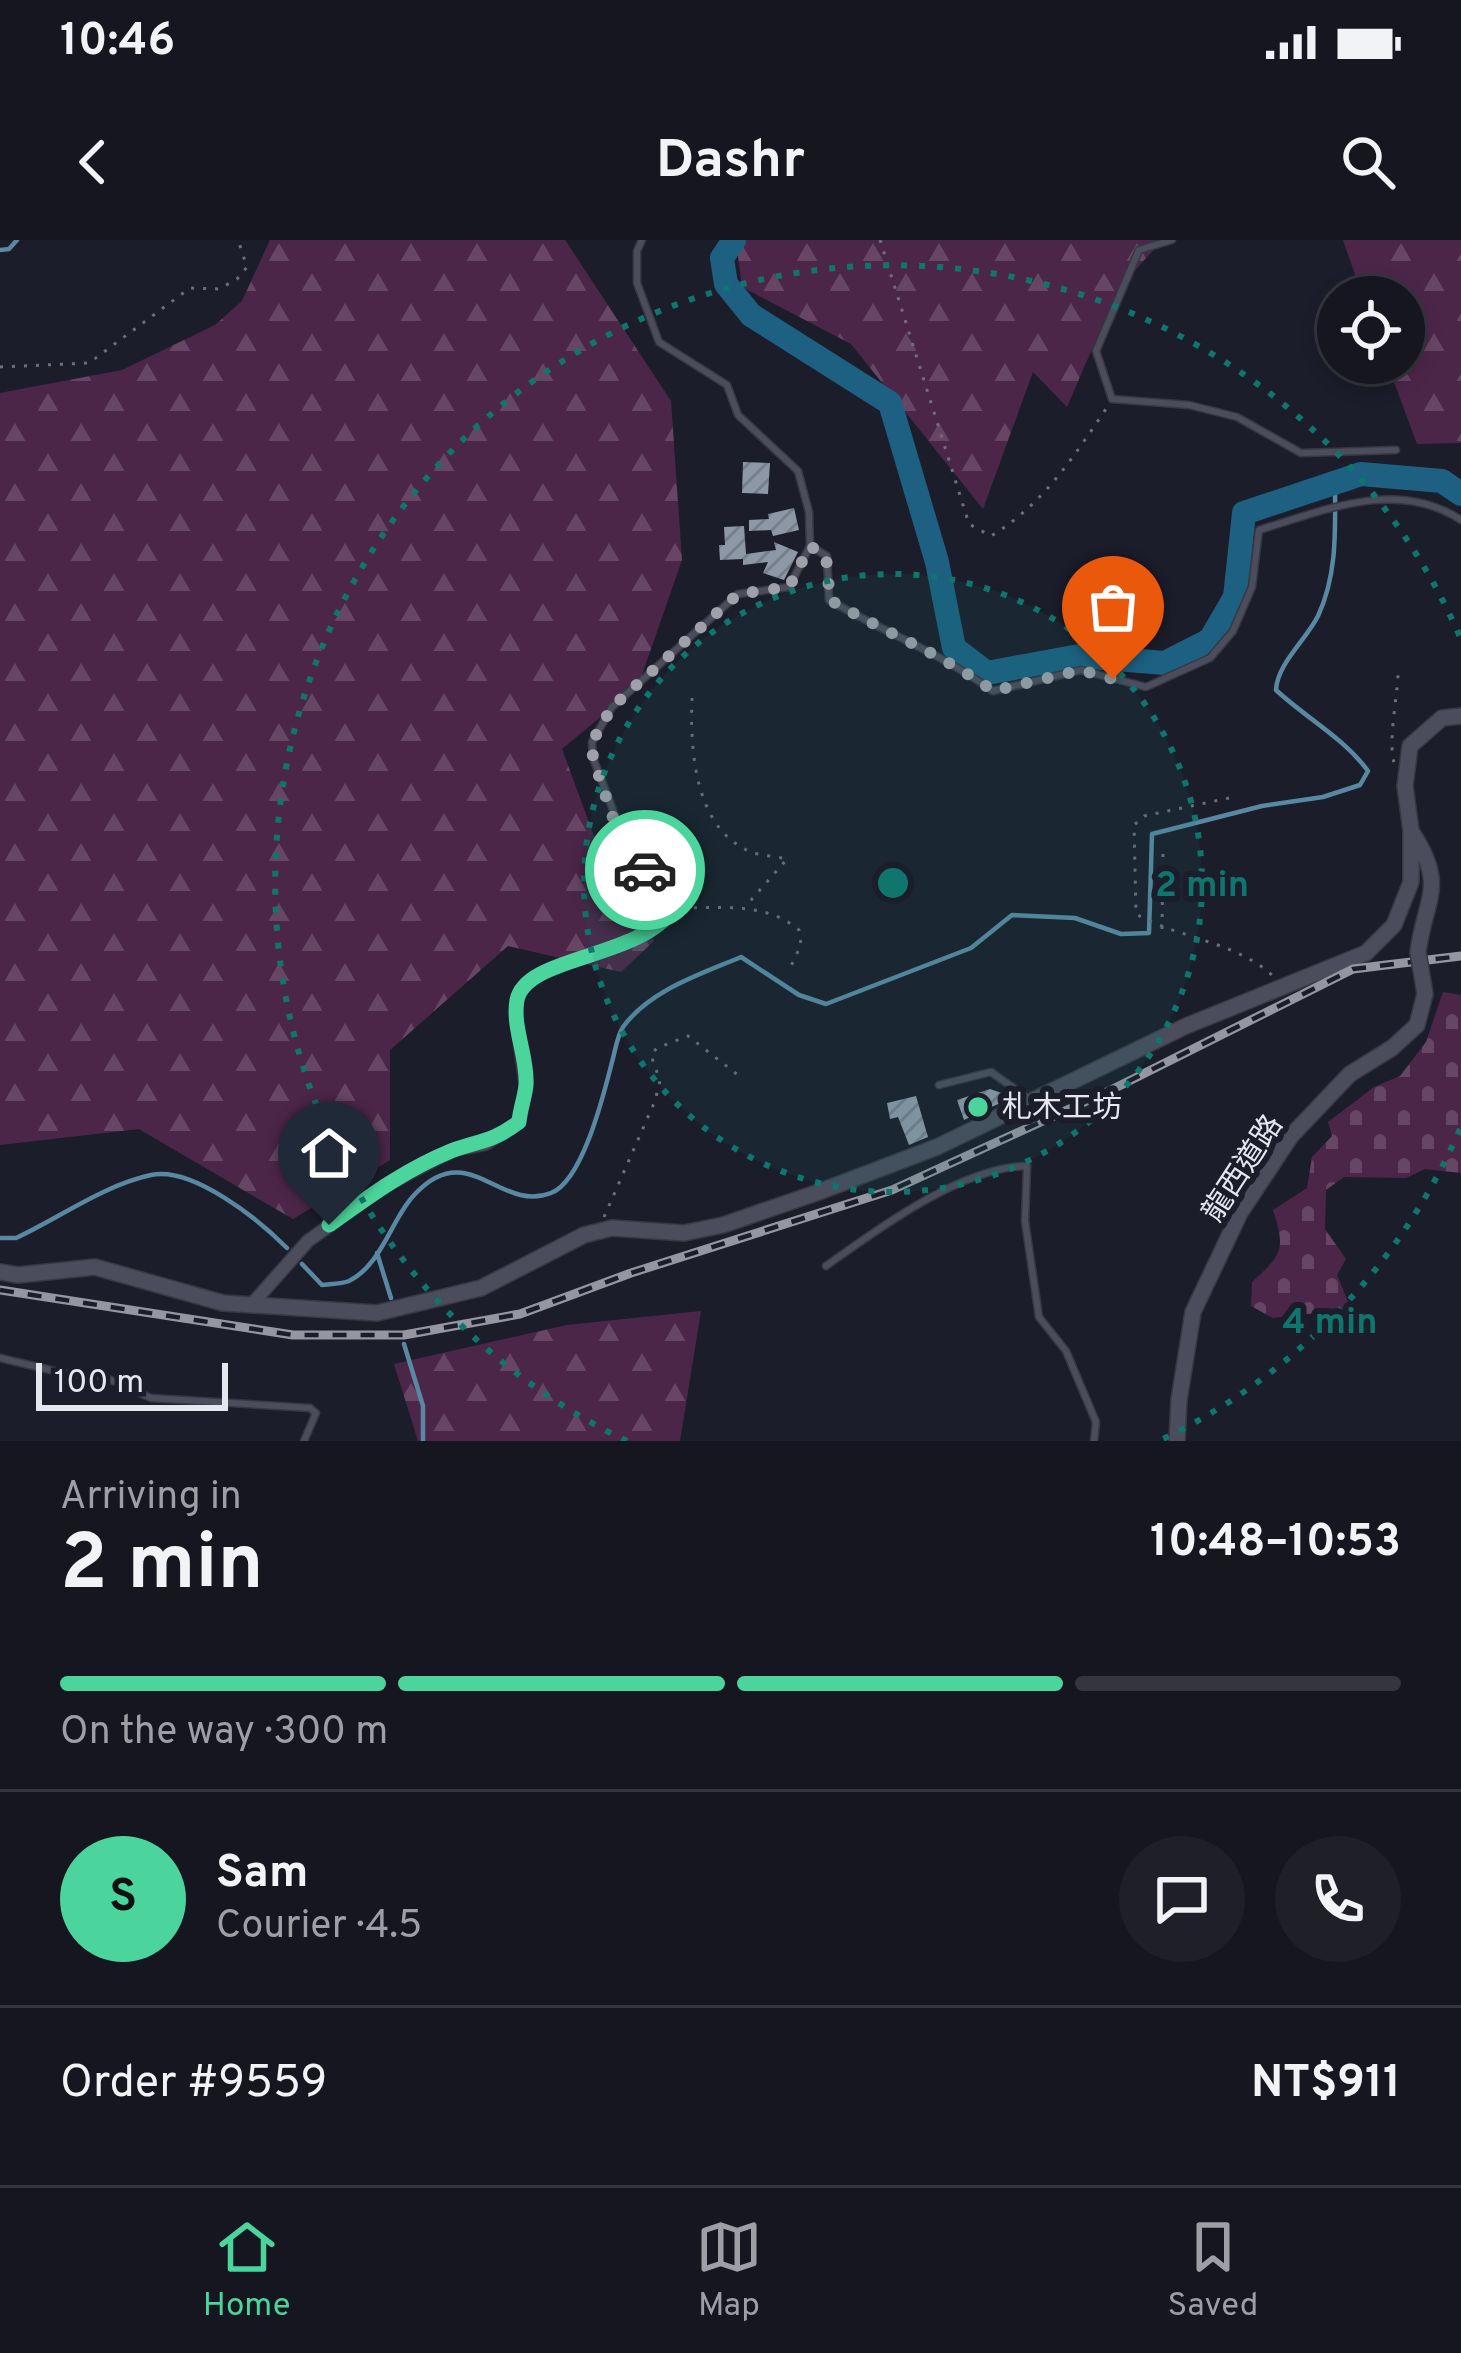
<!DOCTYPE html>
<meta charset="utf-8">
<style>
:root{--surface:#151620;--page:#1e1f29;--text:#f1f3f6;--muted:#9d9fa5;--line:#34353e;--accent:#4bd49b}
body{margin:0;font-family:Overpass,"Noto Sans TC",sans-serif;background:var(--page);color:var(--text);height:100vh;display:flex;flex-direction:column;font-size:45px;white-space:nowrap}
*{box-sizing:border-box;margin:0}
p{font-size:39px;color:var(--muted)}
.icon{flex:none;width:66px;height:66px;fill:none;stroke:currentColor;stroke-width:2;stroke-linecap:round;stroke-linejoin:round}
.map{position:relative;height:1201px;overflow:hidden}
.side{display:flex;flex-direction:column;background:var(--surface);flex:1}
.side>*{flex:none}
.tools{position:absolute;left:1317px;top:36px;display:grid;gap:24px}
.tools a{display:grid;place-items:center;width:108px;height:108px;border-radius:50%;background:var(--surface);box-shadow:0 6px 18px #0003,0 0 0 3px var(--line);font-size:60px}
.scale{position:absolute;left:36px;bottom:30px;width:192px;box-sizing:border-box;padding-left:12px;border:6px solid #e5e6ef;border-top:0;font-size:33px;line-height:42px;white-space:nowrap;color:#e5e6ef;-webkit-text-stroke:9px #1c1d2b;paint-order:stroke}
.pin{position:absolute;display:grid;place-items:center;width:102px;height:102px;color:#fff;margin:-123px -51px;border-radius:50% 50% 50% 0;rotate:-45deg;box-shadow:0 0 12px #0007}
.pin .icon{rotate:45deg}
.courier{position:absolute;display:grid;place-items:center;width:120px;height:120px;margin:-60px;border:9px solid #4bd49b;border-radius:50%;background:#fff;color:#222;box-shadow:0 3px 15px #0007}
.headline em{font-style:normal;font-weight:700}
.headline div{display:flex;flex-direction:column-reverse}
.headline{display:flex;align-items:center;justify-content:space-between;height:204px;padding:0 60px}
h1{font-size:78px;font-weight:700;line-height:90px}
.bar{display:grid;grid-template-columns:repeat(4,1fr);gap:18px 12px;align-content:center;height:144px;padding:0 60px}
.bar i{height:15px;border-radius:9px;background:var(--line)}
.bar .current{background:var(--accent)}
.bar p{grid-column:span 4}
.line{display:flex;align-items:center;gap:30px;padding:0 60px;border-top:3px solid var(--line)}
.line div{flex:1}
.round{display:grid;place-items:center;flex:none;width:126px;height:126px;border-radius:63px;background:var(--page)}
.status{display:flex;justify-content:space-between;align-items:center;height:84px;padding:0 60px;background:var(--surface);direction:ltr}
.status svg{height:33px;fill:currentColor}
header{display:flex;justify-content:space-between;align-items:center;height:156px;padding:0 60px;background:var(--surface);font-size:54px;font-weight:700}
.tabs{display:flex;justify-content:space-around;align-items:center;height:168px;border-top:3px solid var(--line);background:var(--surface);font-size:33px;color:var(--muted)}
.tabs a{display:grid;justify-items:center;gap:6px}
.tabs .current{color:var(--accent)}
.map>svg:first-child{display:block}
</style>
<div class="status"><b>10:46</b><svg viewBox="0 0 49 12"><path d="M0 12V9h3v3zM5 12V6h3v6zM10 12V3h3v9zM15 12V0h3v12zM26 1h20v11H26zM47 4h2v5h-2z"/></svg></div>
<header><svg class="icon" aria-label="back" viewBox="0 0 24 24"><path d="M15 5l-7 7 7 7"/></svg>Dashr<svg class="icon" aria-label="search" viewBox="0 0 24 24"><circle cx="10" cy="10" r="6"/><path d="M15 15l6 6"/></svg></header>
<div class="map">
<svg width="1461" height="1201" viewBox="0 0 1461 1201">
<defs>
<pattern id="forest-firs" width="22" height="20" patternUnits="userSpaceOnUse" patternTransform="scale(3)"><rect width="22" height="20" fill="#4c2649"/><path d="M5 1l3.5 6h-7zM16 11l3.5 6h-7z" fill="#664664"/></pattern>
<pattern id="cemetery-stones" width="16" height="16" patternUnits="userSpaceOnUse" patternTransform="scale(3)"><rect width="16" height="16" fill="#4c2649"/><path d="M2 7V4a2 2 0 0 1 4 0v3zM10 15v-3a2 2 0 0 1 4 0v3z" fill="#664664"/></pattern>
<pattern id="building-hatch" width="6" height="6" patternUnits="userSpaceOnUse" patternTransform="scale(3)"><rect width="6" height="6" fill="#8d98a7"/><path d="M-1 1l2-2M0 6l6-6M5 7l2-2" fill="none" stroke="#777f8a"/></pattern>
</defs>
<rect width="100%" height="100%" fill="#1c1d2b"/>
<path fill="url(#forest-firs)" d="M 270,0 L 565,0 L 671,161 L 682,320 L 638,446 L 562,509 L 595,599 L 654,701 L 621,732 L 508,706 L 390,810 L 390,920 L 293,979 L 139,889 L 0,905 L 0,153 L 122,130 L 215,85 L 242,61 Z
M 736,0 L 1162,0 L 1117,51 L 1067,167 L 1033,132 L 983,269 L 851,104 L 742,47 Z
M 1343,0 L 1461,0 L 1461,203 L 1417,204 L 1387,123 L 1404,123 L 1404,57 L 1363,57 Z
M 701,1071 L 680,1201 L 418,1201 L 394,1124 L 567,1085 Z"/>
<path fill="url(#cemetery-stones)" d="M 1443,752 L 1461,755 L 1461,933 L 1425,929 L 1406,938 L 1344,937 L 1326,950 L 1325,989 L 1346,1019 L 1337,1035 L 1351,1069 L 1273,1078 L 1251,1066 L 1252,1042 C 1282,1015 1286,1009 1273,970 L 1307,948 L 1312,917 L 1332,896 L 1328,882 L 1374,847 L 1400,836 L 1426,802 Z"/>
<g fill="none" stroke-linecap="round" stroke-linejoin="round">
<path stroke="#5988a2" stroke-width="4.5" d="M 0,10 L 9,9 L 17,0
M 0,998 L 16,998 C 59,978 104,945 151,935 C 193,926 259,980 287,1008
M 377,1013 L 391,1058
M 302,1024 L 322,1045 C 329,1044 342,1044 349,1041 C 383,1024 391,978 416,953 C 469,898 500,973 551,953 C 583,941 604,853 612,822 C 615,812 617,796 623,787 C 650,750 701,734 741,717 L 799,755 L 826,764 L 971,708 L 1012,675 L 1075,678 L 1121,694 L 1149,693 L 1152,594 L 1262,566 L 1323,557 L 1360,545 L 1368,531 C 1344,498 1306,478 1276,450 C 1277,424 1306,400 1318,376 C 1338,333 1335,288 1335,242
M 404,1104 L 423,1166 L 423,1201"/>
<path stroke="#1d6081" stroke-width="24" d="M 734,0 L 722,18 L 726,44 L 751,75 L 890,163 L 937,322 L 954,408 L 987,433 L 1079,416 L 1165,423 L 1210,400 L 1235,357 L 1244,273 L 1361,234 L 1442,241 L 1461,254"/>
</g>
<path fill="url(#building-hatch)" d="M 743,222 L 770,223 L 768,254 L 742,253 Z
M 794,268 L 799,290 L 773,296 L 771,290 L 749,291 L 749,280 L 769,279 L 768,274 Z
M 744,286 L 746,314 L 776,310 L 774,302 L 798,312 L 784,340 L 763,333 L 768,322 L 743,325 L 743,319 L 720,320 L 719,305 L 725,305 L 724,287 Z
M 990,849 L 1013,857 L 964,880 L 957,860 Z
M 916,856 L 928,897 L 909,905 L 898,877 L 890,879 L 887,863 Z"/>
<g fill="none" stroke-linecap="round" stroke-linejoin="round">
<g stroke="#383843" stroke-width="9">
<path id="service" d="M 642,0 L 637,11 L 637,43 L 659,102 L 727,145 L 738,175 L 798,231 L 809,272 L 810,306 L 827,316 L 829,360 C 884,392 942,414 993,451 L 1081,430 L 1146,447 L 1210,418 L 1233,391 L 1252,347 L 1259,290 C 1326,270 1397,238 1461,280
M 1172,0 L 1139,10 L 1096,111 L 1112,159 L 1189,165 L 1237,177 L 1301,213 L 1396,210
M 518,789 C 518,780 516,769 517,760 C 526,715 639,720 675,668 L 656,637 L 625,614 L 618,583 L 593,518 L 592,502 L 612,467 L 738,354 L 789,347 L 810,306
M 939,845 L 991,832 L 1029,859
M 826,1026 C 878,989 961,927 1027,926 L 1025,981 L 1039,1077 L 1066,1111 L 1096,1182 L 1094,1201
M 0,1118 L 63,1133 L 104,1137 L 151,1158 L 310,1168 L 316,1173 L 304,1201"/>
</g>
<g stroke="#383843" stroke-width="15">
<path id="minor" d="M 252,1064 L 308,1001 L 384,946 L 453,910 L 485,904 L 519,882 L 526,846 L 518,789"/>
</g>
<g stroke="#383843" stroke-width="18">
<path id="tertiary" d="M 1413,594 C 1447,647 1425,658 1418,712
M 0,1032 L 18,1035 L 95,1027 L 223,1063 L 377,1073 L 481,1048 L 584,995 L 612,988 L 684,993 L 723,985 L 816,953 L 937,907 L 1186,786 L 1366,713 L 1394,685 L 1411,642 L 1411,591 L 1405,546 L 1410,506 L 1442,478 L 1461,476
M 1177,1201 L 1179,1160 L 1193,1072 L 1240,973 L 1291,896 L 1350,834 L 1392,808 L 1417,785 L 1425,754 L 1421,730"/>
</g>
<path stroke="#6e6f7b" stroke-width="3" stroke-dasharray="3 9" stroke-linecap="butt" d="M 880,0 L 969,284 L 991,296 C 1044,264 1074,216 1108,166
M 0,127 L 89,123 L 190,48 L 219,49 L 237,39 L 247,27 L 238,0
M 692,458 C 690,509 694,587 749,611 C 760,616 775,616 787,619 L 745,667
M 1394,522 C 1388,503 1397,458 1398,435
M 1229,558 L 1144,576 L 1134,585 L 1136,674 C 1180,699 1235,701 1273,736
M 682,668 C 723,668 766,662 799,690 L 801,705 L 789,730
M 1162,689 L 1163,614
M 604,977 L 655,861 L 660,841 L 651,815 L 657,808 L 688,796 L 743,839"/>
<use href="#service" stroke="#4b4c5c" stroke-width="6"/>
<use href="#minor" stroke="#4b4c5c" stroke-width="12"/>
<use href="#tertiary" stroke="#4b4c5c" stroke-width="15"/>
<g stroke="#9596a1" stroke-width="9">
<path id="rail" d="M 0,1050 L 293,1095 L 404,1095 L 520,1074 L 631,1033 L 892,950 L 1113,849 L 1353,729 L 1461,716"/>
</g>
<use href="#rail" stroke="#1c1d2b" stroke-width="4.5" stroke-dasharray="14" stroke-linecap="butt"/>
<g stroke="#383843" stroke-width="18" stroke-linecap="butt">
<path id="tertiary-bridge" d="M 1418,712 L 1421,730"/>
</g>
<use href="#tertiary-bridge" stroke="#4b4c5c" stroke-width="15"/>
</g>
<g fill="none" stroke-linecap="round" stroke-linejoin="round">
<path stroke="#9fa0aa" stroke-width="12" stroke-dasharray="0 21.6" d="M 645,630 L 625,614 L 593,518 L 592,502 L 612,467 L 738,354 L 789,347 L 810,306 L 826,316 L 830,360 C 884,392 942,414 993,451 L 1081,430 L 1113,439"/>
<path stroke="#4bd49b" stroke-width="15" d="M 329,985 C 367,958 406,929 451,911 C 480,900 491,903 519,882 C 520,869 525,857 526,845 C 528,817 512,788 517,760 C 526,715 639,720 674,668 L 656,637 L 645,630"/>
</g>
<circle cx="893" cy="643" r="309" fill="#0f766e" fill-opacity=".12"/>
<g fill="none" stroke="#0f766e" stroke-width="6" stroke-dasharray="6 12">
<circle cx="893" cy="643" r="309"/>
<path d="M1460 889A618 618 0 0 1 1159 1201M627 1201A618 618 0 1 1 1460 397"/>
</g>
<circle fill="#4bd49b" stroke="#1c1d2b" stroke-width="4.5" cx="978" cy="867" r="12"/>
<g text-anchor="middle" stroke-width="12" stroke-linejoin="round" paint-order="stroke">
<g font-size="30" fill="#e5e6ef" stroke="#1c1d2b" text-anchor="start">
<text x="1002" y="877">札木工坊</text>
</g>
<g font-size="30" fill="#e5e6ef" stroke="#1c1d2b">
<text transform="translate(1242 928) rotate(-57)" y="10">龍西道路</text>
</g>
</g>
<circle cx="893" cy="643" r="18" fill="#0f766e" stroke="#1c1d2b" stroke-width="6"/>
<g font-size="36" text-anchor="middle" font-weight="bold" fill="#0f766e" stroke="#1c1d2b" stroke-width="12" stroke-linejoin="round" paint-order="stroke">
<text x="1202" y="656">2 min</text>
<text x="1330" y="1093">4 min</text>
</g>
</svg>
<div class="tools">
<a><svg class="icon" aria-label="locate" viewBox="0 0 24 24"><circle cx="12" cy="12" r="6"/><path d="M12 2v4M12 18v4M2 12h4M18 12h4"/></svg></a>
</div>
<div class="scale">100 m</div>
<div class="pin" style="left:1113px;top:439px;background:#ea580c"><svg class="icon" aria-label="bag" viewBox="0 0 24 24"><path d="M5 8h14l-1 12H6zM9 8a3 3 0 0 1 6 0"/></svg></div>
<div class="pin" style="left:329px;top:985px;background:#1f2937"><svg class="icon" aria-label="home" viewBox="0 0 24 24"><path d="M3 11l9-7 9 7M6 9v11h12V9"/></svg></div>
<div class="courier" style="left:645px;top:630px"><svg class="icon" aria-label="car" viewBox="0 0 24 24"><path d="M5 17H2v-5l4-1 3-4h7l3 4 3 1v5h-3M9 17h6M6 11h13"/><circle cx="7" cy="17" r="2"/><circle cx="17" cy="17" r="2"/></svg></div>
</div>
<section class="side">
<div class="headline"><div><h1>2 min</h1><p>Arriving in</p></div><em>10:48–10:53</em></div>
<div class="bar"><i class="current"></i><i class="current"></i><i class="current"></i><i></i><p>On the way · 300 m</p></div>
<div class="line" style="height:216px"><b class="round" style="background:var(--accent);color:#111">S</b><div><b>Sam</b><p>Courier · 4.5</p></div><a class="round"><svg class="icon" aria-label="chat" viewBox="0 0 24 24"><path d="M4 5h16v11H9l-5 4z"/></svg></a><a class="round"><svg class="icon" aria-label="phone" viewBox="0 0 24 24"><path d="M5 4h4l2 5-3 2q2 4 5 5l2-3 5 2v4C11 20 4 13 5 4z"/></svg></a></div>
<div class="line" style="height:156px"><div>Order #9559</div><b>NT$911</b></div>
</section>
<nav class="tabs">
<a class="current"><svg class="icon" aria-label="home" viewBox="0 0 24 24"><path d="M3 11l9-7 9 7M6 9v11h12V9"/></svg>Home</a>
<a><svg class="icon" aria-label="map" viewBox="0 0 24 24"><path d="M3 6l6-2 6 2 6-2v14l-6 2-6-2-6 2zM9 4v14M15 6v14"/></svg>Map</a>
<a><svg class="icon" aria-label="saved" viewBox="0 0 24 24"><path d="M7 4h10v16l-5-4-5 4z"/></svg>Saved</a>
</nav>
